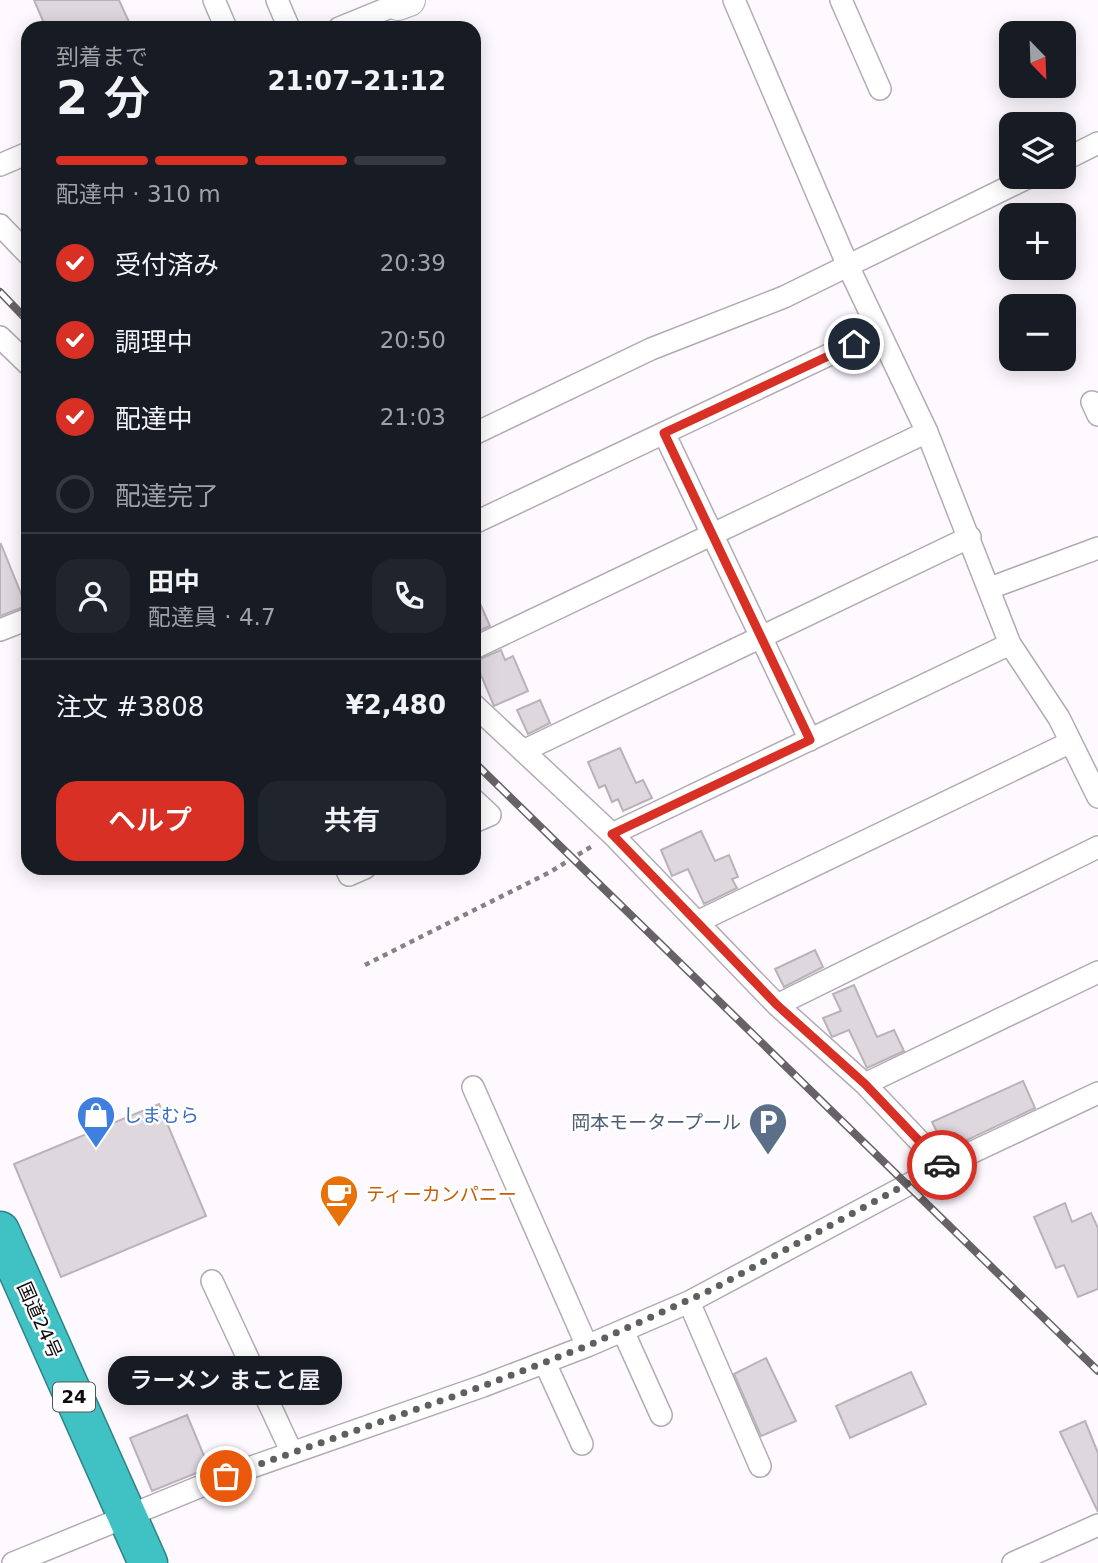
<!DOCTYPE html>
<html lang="ja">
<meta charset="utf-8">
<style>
:root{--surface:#171b24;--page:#20242c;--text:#f1f3f6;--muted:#9ea1a6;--line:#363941;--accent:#d93025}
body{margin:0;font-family:"DejaVu Sans","Noto Sans JP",sans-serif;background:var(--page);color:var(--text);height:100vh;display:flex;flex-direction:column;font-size:26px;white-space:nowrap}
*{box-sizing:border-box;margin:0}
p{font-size:23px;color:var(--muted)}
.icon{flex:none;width:38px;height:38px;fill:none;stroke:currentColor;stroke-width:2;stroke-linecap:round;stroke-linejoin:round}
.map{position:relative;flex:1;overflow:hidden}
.sheet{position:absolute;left:21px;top:21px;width:460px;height:854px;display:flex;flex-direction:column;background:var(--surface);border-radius:21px;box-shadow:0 4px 18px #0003}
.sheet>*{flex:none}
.needle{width:46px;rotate:157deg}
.buttons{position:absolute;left:999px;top:21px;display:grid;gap:14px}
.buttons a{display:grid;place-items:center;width:77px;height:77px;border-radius:14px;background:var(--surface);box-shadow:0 4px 18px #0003;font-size:35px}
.pin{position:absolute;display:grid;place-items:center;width:60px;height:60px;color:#fff;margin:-30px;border:4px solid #fff;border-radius:50%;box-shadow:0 2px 7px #0007}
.courier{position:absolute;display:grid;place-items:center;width:70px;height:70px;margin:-35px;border:5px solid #d93025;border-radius:50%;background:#fff;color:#222;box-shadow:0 2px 9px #0007}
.bubble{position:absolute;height:49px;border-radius:21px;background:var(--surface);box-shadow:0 4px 18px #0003;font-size:23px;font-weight:600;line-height:49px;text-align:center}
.overview em{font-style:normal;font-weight:600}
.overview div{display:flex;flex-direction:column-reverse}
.overview{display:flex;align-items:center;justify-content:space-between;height:119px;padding:0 35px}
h1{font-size:46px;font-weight:600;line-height:52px}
.bar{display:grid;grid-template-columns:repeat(4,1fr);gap:10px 7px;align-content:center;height:84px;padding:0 35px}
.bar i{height:9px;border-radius:5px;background:var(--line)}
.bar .active{background:var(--accent)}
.bar p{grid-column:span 4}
.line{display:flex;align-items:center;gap:18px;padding:0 35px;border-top:2px solid var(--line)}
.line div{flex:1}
.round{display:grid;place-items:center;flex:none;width:74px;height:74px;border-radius:21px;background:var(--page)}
ol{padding:0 35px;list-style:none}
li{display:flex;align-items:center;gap:21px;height:77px}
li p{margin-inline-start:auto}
li .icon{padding:7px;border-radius:50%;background:var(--accent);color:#fff;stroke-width:4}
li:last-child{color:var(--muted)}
li i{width:38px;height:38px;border:4px solid var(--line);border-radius:50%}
.cta{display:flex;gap:14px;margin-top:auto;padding:14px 35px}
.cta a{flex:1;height:80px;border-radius:21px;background:var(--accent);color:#fff;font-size:28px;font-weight:600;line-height:80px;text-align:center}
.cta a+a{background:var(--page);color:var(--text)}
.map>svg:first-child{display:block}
</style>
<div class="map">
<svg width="1098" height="1563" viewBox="0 0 1098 1563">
<rect width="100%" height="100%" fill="#fef8ff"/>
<path fill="#ded8de" stroke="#b9b3b9" stroke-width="2" d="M 34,0 L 119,0 L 129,22 L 113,28 L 46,28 Z
M 1,544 L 26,606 L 0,616 L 0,545 Z
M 474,590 L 490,626 L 474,633 Z
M 501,650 L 505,660 L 513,656 L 528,691 L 494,706 L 475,661 Z
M 540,700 L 550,723 L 528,734 L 517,710 Z
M 620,748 L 636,783 L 643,780 L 652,798 L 623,811 L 618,799 L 612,802 L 605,785 L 599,788 L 588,762 Z
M 701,831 L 715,861 L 729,855 L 738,877 L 732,879 L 737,888 L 704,904 L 688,869 L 672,876 L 661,850 Z
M 815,950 L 823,967 L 784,987 L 775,969 Z
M 854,985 L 877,1037 L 894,1030 L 904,1051 L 867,1068 L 849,1030 L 832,1037 L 823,1018 L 841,1011 L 833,994 Z
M 1023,1081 L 1035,1108 L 948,1149 L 945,1148 L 932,1122 Z
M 159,1104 L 206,1216 L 61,1277 L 14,1164 Z
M 1065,1203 L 1072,1222 L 1091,1213 L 1098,1228 L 1098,1289 L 1078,1297 L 1064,1265 L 1056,1268 L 1034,1217 Z
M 766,1358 L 796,1421 L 761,1436 L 734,1374 Z
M 911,1372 L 926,1404 L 850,1438 L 836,1406 Z
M 187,1415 L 209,1468 L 152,1491 L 130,1438 Z
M 1085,1421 L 1098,1453 L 1098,1512 L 1060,1432 Z"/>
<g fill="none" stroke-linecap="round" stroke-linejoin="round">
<g stroke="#b2acb2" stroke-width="24">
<path id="street" d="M 214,0 L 226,28
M 277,0 L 289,28
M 734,0 L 848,266 L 927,432 L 1010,644 L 1059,718 L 1098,797
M 841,0 L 880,89
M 339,28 L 398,4 L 397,0
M 1064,160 L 1098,143
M 0,165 L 28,153
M 0,225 L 28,254
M 0,337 L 28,364
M 1092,402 L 1098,415
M 664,433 L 810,740
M 474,434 L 651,349 L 784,297 L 1029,177
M 474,523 L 877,332
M 990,588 L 1098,548
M 0,630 L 28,619
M 474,648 L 927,432
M 474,705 L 612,834 L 777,1005 L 865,1084 L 943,1166
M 523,751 L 970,537
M 474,800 L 490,815 L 474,822
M 612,834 L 1010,644
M 346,868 L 349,875 L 365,868
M 697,922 L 1071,742
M 777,1005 L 1098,847
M 865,1084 L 1098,972
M 473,1087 L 587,1346
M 212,1281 L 292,1453
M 689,1302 L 760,1466
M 623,1331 L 661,1415
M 545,1363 L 582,1444
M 13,1563 L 226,1476 L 483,1386 L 587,1346 L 689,1302 L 943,1166 L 1098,1093
M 1013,1563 L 1098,1525"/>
</g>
<g stroke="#b2acb2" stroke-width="34">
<path id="secondary" d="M 398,4 L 409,0"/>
</g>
<g stroke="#2e8285" stroke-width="41">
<path id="highway" d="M 0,1231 L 148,1563"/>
</g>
<path stroke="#858186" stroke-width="4.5" stroke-dasharray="5 5" stroke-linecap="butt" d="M 365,965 L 550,872 L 594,845"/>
<use href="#street" stroke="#fff" stroke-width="21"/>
<use href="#secondary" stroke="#fff" stroke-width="32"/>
<use href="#highway" stroke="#40c2c5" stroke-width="38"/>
<g stroke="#666266" stroke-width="8">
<path id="rail" d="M 0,292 L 28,321
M 474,762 L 1098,1371"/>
</g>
<use href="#rail" stroke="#fff" stroke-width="5" stroke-dasharray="16" stroke-linecap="butt"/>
</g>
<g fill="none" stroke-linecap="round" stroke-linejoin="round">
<path stroke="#615e62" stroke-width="7" stroke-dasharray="0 12.6" d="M 226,1476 L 483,1386 L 587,1346 L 713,1289 L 942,1165"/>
<path stroke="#d93025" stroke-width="9" d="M 854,344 L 664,433 L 810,740 L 612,834 L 777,1005 L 865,1084 L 942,1165"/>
</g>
<defs>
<g id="shop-pin" transform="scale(2.0125)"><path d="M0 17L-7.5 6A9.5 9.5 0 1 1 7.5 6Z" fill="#3f7fe0" stroke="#fff"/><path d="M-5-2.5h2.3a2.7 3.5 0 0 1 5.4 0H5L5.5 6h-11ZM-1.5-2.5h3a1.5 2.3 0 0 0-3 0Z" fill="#fff"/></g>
<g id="parking-pin" transform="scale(2.0125)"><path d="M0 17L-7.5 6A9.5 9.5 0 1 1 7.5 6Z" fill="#5c6f8a" stroke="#fff"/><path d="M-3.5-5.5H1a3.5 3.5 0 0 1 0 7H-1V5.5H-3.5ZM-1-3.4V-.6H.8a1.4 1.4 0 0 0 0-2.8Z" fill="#fff"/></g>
<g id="cafe-pin" transform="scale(2.0125)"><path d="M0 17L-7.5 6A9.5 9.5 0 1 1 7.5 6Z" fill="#e8710a" stroke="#fff"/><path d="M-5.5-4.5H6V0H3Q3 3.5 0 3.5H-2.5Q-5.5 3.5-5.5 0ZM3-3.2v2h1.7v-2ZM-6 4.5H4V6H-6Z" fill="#fff"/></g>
</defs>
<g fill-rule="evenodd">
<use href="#shop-pin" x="96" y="1115"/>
<use href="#parking-pin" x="768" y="1122"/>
<use href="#cafe-pin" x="339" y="1194"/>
</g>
<g text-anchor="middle" stroke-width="5" stroke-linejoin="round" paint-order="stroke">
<rect fill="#fff" stroke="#565456" stroke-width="2" x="53" y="1382.5" width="42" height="29" rx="5"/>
<g font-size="18" font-weight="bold" fill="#0d0b0d">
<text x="74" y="1403">24</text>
</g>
<g font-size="19" fill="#366cbe" stroke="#fff" text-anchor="start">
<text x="123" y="1122">しまむら</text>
</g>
<g font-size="19" fill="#4e5e75" stroke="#fff" text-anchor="end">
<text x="741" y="1129">岡本モータープール</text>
</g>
<g font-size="19" fill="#c56008" stroke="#fff" text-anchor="start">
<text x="366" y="1201">ティーカンパニー</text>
</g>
<g font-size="19" fill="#0d0b0d" stroke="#fff">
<text transform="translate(40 1320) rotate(66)" y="7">国道24号</text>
</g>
</g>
</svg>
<div class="buttons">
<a><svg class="needle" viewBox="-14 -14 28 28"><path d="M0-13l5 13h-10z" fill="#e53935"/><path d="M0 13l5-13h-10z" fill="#9ea1a6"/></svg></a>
<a><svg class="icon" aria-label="layers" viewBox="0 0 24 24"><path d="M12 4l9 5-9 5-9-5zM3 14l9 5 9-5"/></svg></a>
<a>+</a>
<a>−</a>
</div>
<div class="pin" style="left:226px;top:1476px;background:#ea580c"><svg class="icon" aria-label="bag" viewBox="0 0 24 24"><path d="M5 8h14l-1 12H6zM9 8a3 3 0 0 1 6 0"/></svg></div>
<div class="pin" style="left:854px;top:344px;background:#1f2937"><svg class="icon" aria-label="home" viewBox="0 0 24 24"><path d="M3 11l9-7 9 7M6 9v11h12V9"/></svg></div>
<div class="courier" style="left:942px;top:1165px"><svg class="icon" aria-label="car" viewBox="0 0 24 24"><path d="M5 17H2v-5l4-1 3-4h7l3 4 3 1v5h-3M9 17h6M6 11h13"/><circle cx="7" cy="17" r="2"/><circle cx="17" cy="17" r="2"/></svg></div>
<div class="bubble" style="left:108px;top:1356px;width:234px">ラーメン まこと屋</div>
<section class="sheet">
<div class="overview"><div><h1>2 分</h1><p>到着まで</p></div><em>21:07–21:12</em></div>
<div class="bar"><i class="active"></i><i class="active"></i><i class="active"></i><i></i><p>配達中 · 310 m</p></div>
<ol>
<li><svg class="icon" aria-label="check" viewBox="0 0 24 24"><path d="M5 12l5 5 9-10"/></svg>受付済み<p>20:39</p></li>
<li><svg class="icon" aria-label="check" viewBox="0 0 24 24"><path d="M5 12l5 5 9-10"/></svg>調理中<p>20:50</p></li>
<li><svg class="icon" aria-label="check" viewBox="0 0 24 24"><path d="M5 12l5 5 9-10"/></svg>配達中<p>21:03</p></li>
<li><i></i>配達完了</li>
</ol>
<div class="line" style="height:126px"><a class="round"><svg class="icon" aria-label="person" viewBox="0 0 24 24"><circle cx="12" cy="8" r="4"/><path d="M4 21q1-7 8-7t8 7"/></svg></a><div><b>田中</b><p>配達員 · 4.7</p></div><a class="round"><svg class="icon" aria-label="phone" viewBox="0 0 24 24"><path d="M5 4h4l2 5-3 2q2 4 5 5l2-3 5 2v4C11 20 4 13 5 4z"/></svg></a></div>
<div class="line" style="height:91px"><div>注文 #3808</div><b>¥2,480</b></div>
<div class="cta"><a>ヘルプ</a><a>共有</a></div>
</section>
</div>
